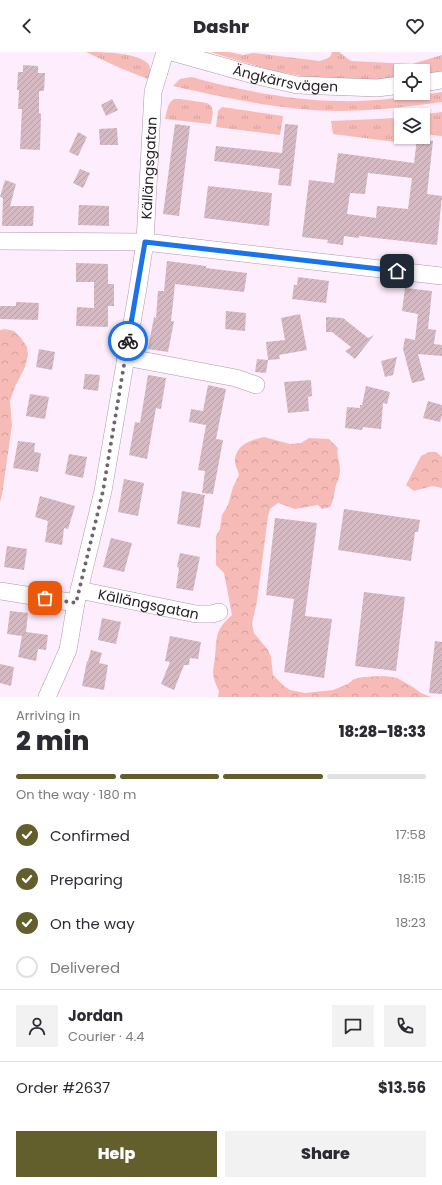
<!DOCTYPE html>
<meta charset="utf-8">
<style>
:root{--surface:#fff;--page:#f2f2f3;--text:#2b2b33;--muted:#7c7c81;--line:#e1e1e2;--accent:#625f2c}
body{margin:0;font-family:Poppins,sans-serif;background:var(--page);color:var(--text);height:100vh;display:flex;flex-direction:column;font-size:15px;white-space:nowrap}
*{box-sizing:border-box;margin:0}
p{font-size:13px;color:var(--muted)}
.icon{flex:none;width:22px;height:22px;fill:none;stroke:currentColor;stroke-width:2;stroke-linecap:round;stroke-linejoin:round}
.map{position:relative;height:645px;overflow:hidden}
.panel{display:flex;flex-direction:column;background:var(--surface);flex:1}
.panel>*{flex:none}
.tools{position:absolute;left:394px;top:12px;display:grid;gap:8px}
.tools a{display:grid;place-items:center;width:36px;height:36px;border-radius:0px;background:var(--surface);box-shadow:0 1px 3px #0004;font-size:20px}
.pin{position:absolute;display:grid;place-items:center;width:34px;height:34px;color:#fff;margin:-17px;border-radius:8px;box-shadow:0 2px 6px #0006}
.courier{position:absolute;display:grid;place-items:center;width:40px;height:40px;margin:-20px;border:3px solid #1a73e8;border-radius:50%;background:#fff;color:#222;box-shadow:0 1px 5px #0007}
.headline em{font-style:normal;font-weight:800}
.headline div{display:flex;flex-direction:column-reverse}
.headline{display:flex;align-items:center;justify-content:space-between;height:68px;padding:0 16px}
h1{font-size:26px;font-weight:800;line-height:30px}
.bar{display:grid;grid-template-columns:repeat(4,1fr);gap:6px 4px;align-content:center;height:48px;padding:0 16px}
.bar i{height:5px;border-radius:3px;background:var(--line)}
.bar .on{background:var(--accent)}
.bar p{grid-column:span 4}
.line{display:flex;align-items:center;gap:10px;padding:0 16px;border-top:1px solid var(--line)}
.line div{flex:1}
.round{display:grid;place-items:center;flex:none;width:42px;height:42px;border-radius:0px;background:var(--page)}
ol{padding:0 16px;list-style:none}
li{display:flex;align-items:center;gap:12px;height:44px}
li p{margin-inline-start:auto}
li .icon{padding:4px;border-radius:50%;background:var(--accent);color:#fff;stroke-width:4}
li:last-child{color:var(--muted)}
li i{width:22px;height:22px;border:2px solid var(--line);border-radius:50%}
.action{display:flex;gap:8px;margin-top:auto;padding:8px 16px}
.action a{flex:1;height:46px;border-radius:0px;background:var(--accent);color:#fff;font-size:16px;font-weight:800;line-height:46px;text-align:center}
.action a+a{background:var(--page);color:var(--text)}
header{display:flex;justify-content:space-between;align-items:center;height:52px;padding:0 16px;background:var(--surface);font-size:18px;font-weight:800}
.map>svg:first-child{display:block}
</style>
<header><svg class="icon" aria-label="back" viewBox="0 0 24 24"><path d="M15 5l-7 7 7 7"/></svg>Dashr<svg class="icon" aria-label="heart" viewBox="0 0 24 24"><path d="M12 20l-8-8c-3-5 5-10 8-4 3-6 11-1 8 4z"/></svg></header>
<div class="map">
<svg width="442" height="645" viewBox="0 0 442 645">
<defs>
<pattern id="grass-tufts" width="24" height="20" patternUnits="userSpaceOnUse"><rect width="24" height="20" fill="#f7bbb7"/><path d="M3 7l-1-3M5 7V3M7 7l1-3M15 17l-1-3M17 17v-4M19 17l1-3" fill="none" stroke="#d4a09d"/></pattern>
<pattern id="forest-crowns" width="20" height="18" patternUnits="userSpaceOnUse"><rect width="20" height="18" fill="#f7bbb7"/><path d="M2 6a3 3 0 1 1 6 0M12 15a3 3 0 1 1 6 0" fill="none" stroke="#d4a09d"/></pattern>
<pattern id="building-hatch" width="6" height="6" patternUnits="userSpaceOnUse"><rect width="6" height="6" fill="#d6bac3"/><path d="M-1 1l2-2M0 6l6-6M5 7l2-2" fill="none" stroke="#b89fa7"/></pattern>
</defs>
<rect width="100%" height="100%" fill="#feedfc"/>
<path fill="url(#grass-tufts)" d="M 86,0 C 101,0 140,0 149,13 C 151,17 151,21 151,25 L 148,27 L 120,16 Z
M 210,0 L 229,0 L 243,3 L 253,1 L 320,9 C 326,7 331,6 332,0 L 339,0 L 351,9 L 412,12 L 442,3 L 442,21 L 423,25 L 423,19 L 401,19 L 401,27 L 400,28 L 322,28 L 270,18 Z
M 191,25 C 239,38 289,48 339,49 C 373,50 408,45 442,40 L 442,50 C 407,55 371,59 336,59 C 283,58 224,46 173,34 L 180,27 Z
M 174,47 L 180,47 L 207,51 C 216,56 212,64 211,72 L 165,67 C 167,60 167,51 174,47 Z
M 222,55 L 283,64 L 280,83 L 216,75 L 218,59 Z
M 442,60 L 442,84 L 423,82 L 423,63 L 419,63 Z
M 399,66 L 401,67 L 401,85 L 405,85 L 404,91 L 333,82 L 331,69 Z"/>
<path fill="url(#forest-crowns)" d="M 5,277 L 14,279 L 21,286 L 27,295 L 28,303 L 25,315 L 14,337 L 10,349 L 12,373 L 2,443 L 0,450 L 0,278 Z
M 264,385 L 290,392 L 301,391 L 309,386 L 329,387 L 338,396 C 336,403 340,410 340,418 C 340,424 338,428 336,433 C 334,441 334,448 330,455 L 322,457 L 318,453 L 295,457 L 278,451 L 270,457 L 268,464 L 257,549 L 252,572 L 254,581 L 268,598 L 271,605 L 273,623 L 284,634 L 290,638 L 305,641 L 333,638 L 348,632 L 354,627 L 363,625 L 385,624 L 397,626 L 413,635 L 421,641 L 431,645 L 218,645 L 219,639 C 211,623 213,621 215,605 C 217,584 215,578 232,563 L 224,521 L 216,513 L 216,484 L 220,477 L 222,463 L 228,453 L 233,435 L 239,423 C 238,418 234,412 235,407 C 237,392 251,388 264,385 Z
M 429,400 L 436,400 L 442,405 L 442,436 L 432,434 L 414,439 L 406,433 L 421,404 Z"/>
<path fill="url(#building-hatch)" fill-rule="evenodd" d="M 23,13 L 38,14 L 38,21 L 45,21 L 44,39 L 39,39 L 39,61 L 41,62 L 40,98 L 20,97 L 22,57 L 18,57 L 19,38 L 17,38 L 18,20 L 23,20 Z
M 112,47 L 118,58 L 106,64 L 101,53 Z
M 175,72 L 190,74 L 179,164 L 163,162 Z
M 285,72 L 298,73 L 291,134 L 278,133 L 280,117 L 214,109 L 216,94 L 282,101 Z
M 117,76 L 118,93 L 100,93 L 99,77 Z
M 78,80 L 87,85 L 78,104 L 69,100 Z
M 417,87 L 433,89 L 427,142 L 442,144 L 437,193 L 359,184 L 359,186 L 344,184 L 343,193 L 327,191 L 328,188 L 302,185 L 309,128 L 334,131 L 338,101 L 414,111 ZM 368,121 L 412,126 L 408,157 L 377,154 L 376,166 L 347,162 L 350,141 L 365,142 Z
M 80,117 L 90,121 L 83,136 L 73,131 Z
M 5,128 L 16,132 L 10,154 L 34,154 L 33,174 L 2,174 L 3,146 L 0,145 Z
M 208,134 L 272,141 L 269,174 L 204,166 Z
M 79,153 L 109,154 L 109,174 L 78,173 Z
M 167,209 L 206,214 L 206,216 L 247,221 L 244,240 L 175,232 L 171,269 L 174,269 L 168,300 L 148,297 L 154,265 L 156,266 L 158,239 L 164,239 Z
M 76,211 L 108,212 L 108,232 L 114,232 L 114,254 L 108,254 L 108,275 L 76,274 L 77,255 L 94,256 L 94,230 L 76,230 Z
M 298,225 L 329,229 L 326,251 L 292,247 L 294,233 L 297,233 Z
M 405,236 L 432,239 L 428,277 L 436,278 L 434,292 L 442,293 L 442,304 L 418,302 L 425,328 L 412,331 L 403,297 L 405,286 L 415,288 L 418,262 L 402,259 Z
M 16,250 L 39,251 L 38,268 L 0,267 L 0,254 L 16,254 Z
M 226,259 L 246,261 L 245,279 L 225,277 Z
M 300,262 L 307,298 L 279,303 L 280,307 L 268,308 L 266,290 L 285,288 L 281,266 Z
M 326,265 L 343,266 L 368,286 L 374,283 L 355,307 L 345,299 L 351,295 L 332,280 L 326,280 Z
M 39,297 L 55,300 L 52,318 L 36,315 Z
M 397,305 L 393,323 L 385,325 L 381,309 Z
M 257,307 L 268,308 L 266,321 L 255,320 Z
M 85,322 L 100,323 L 98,339 L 83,337 Z
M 148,323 L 166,326 L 161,357 L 156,356 L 147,407 L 129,403 L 135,370 L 140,371 Z
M 311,328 L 312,344 L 308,345 L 309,359 L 288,361 L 284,330 Z
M 208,333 L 226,337 L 216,387 L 223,388 L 213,442 L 202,441 L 205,419 L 198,418 L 206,373 L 189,370 L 191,357 L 203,359 Z
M 366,334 L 390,340 L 387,352 L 383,351 L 381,377 L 363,375 L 362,378 L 345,376 L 347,355 L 360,356 L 360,353 L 362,353 Z
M 30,342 L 49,345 L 45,367 L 26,364 Z
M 428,349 L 442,353 L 442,363 L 440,370 L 423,366 Z
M 18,389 L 35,391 L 34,400 L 41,401 L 38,420 L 13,416 Z
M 69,402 L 87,405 L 83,426 L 65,422 Z
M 124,427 L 144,431 L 138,464 L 118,460 Z
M 182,439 L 205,443 L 200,476 L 177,472 Z
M 40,444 L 75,454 L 68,477 L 64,476 L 62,493 L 45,490 L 48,469 L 35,465 Z
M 344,457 L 420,468 L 418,480 L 415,480 L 411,509 L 338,498 Z
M 275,466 L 317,471 L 305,564 L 332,567 L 324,626 L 284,620 L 294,547 L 266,543 Z
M 111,486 L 132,491 L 124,520 L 103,515 Z
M 7,494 L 27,497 L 24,518 L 4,515 Z
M 180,501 L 200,505 L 193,539 L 176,536 L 179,516 L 177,515 Z
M 364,540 L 405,545 L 396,619 L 355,614 Z
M 10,559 L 28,561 L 26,580 L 48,583 L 46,598 L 38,597 L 36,609 L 18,605 L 22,584 L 7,582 Z
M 102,566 L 121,570 L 116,592 L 98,588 Z
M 170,584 L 201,590 L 198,607 L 190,606 L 189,613 L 184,613 L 174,638 L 161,632 L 170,610 L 165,609 Z
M 435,589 L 442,590 L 442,642 L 429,641 Z
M 91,598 L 102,601 L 99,611 L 108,613 L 104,638 L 82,634 L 87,609 L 88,609 Z
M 0,612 L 14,615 L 11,634 L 0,631 Z"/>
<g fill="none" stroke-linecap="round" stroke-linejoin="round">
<g stroke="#ac99aa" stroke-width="18">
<g id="minor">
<path id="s1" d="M 172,0 L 254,23 L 297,33 L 377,36 L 401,33"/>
<path d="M 423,31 L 442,28"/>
<path d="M 0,189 L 145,190 L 442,224"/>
<path d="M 125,305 L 236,326 L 256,333"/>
<path id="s2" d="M 79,538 L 196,562 L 212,562 L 219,560"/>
<path d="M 0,539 L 76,551"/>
<path id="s3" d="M 47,645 L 68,598 L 76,551 L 103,439 L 138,236 L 145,190 L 153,40 L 165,0"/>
</g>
</g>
<use href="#minor" stroke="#fff" stroke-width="17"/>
</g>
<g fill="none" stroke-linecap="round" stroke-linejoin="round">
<path stroke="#706670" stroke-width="4" stroke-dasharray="0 7.2" d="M 45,546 L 76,551 L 103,439 L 128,289"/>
<path stroke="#1a73e8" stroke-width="5" d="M 128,289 L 145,190 L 397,219"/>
</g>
<g text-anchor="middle" stroke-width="3" stroke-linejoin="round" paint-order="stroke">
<g font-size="14" fill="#241d24" stroke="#feedfc">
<text dy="5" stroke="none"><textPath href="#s1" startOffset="117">Ängkärrsvägen</textPath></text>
<text dy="5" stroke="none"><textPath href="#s3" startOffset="541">Källängsgatan</textPath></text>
<text dy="5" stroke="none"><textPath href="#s2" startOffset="71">Källängsgatan</textPath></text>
</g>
</g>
</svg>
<div class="tools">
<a><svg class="icon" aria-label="locate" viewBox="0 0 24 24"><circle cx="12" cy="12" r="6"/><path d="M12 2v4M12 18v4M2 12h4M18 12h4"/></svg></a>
<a><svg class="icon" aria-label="layers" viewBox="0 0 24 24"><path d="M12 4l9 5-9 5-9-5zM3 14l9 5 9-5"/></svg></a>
</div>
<div class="pin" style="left:45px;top:546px;background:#ea580c"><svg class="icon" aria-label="bag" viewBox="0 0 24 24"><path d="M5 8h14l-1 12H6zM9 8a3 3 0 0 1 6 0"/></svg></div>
<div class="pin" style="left:397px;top:219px;background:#1f2937"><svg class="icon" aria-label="home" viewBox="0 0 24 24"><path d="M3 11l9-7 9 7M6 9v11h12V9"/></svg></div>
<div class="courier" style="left:128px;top:289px"><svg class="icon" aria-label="bike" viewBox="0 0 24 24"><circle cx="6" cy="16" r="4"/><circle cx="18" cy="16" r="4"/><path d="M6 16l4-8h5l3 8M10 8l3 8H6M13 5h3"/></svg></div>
</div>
<section class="panel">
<div class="headline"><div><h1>2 min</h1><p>Arriving in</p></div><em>18:28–18:33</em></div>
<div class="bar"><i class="on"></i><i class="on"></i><i class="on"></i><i></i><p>On the way · 180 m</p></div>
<ol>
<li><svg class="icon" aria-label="check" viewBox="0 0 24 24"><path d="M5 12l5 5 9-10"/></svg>Confirmed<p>17:58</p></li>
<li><svg class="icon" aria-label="check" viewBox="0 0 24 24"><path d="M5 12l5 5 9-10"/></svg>Preparing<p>18:15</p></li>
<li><svg class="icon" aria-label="check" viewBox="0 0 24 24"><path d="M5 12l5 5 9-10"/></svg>On the way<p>18:23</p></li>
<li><i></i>Delivered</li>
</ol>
<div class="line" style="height:72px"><a class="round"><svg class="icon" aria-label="person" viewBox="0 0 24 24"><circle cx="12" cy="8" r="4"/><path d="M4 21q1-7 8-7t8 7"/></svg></a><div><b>Jordan</b><p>Courier · 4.4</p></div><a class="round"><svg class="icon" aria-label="chat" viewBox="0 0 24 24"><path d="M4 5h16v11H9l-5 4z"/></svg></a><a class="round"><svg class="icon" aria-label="phone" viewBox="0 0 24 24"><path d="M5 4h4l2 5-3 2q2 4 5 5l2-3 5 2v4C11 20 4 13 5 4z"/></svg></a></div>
<div class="line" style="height:52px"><div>Order #2637</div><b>$13.56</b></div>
<div class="action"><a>Help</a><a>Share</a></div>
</section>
